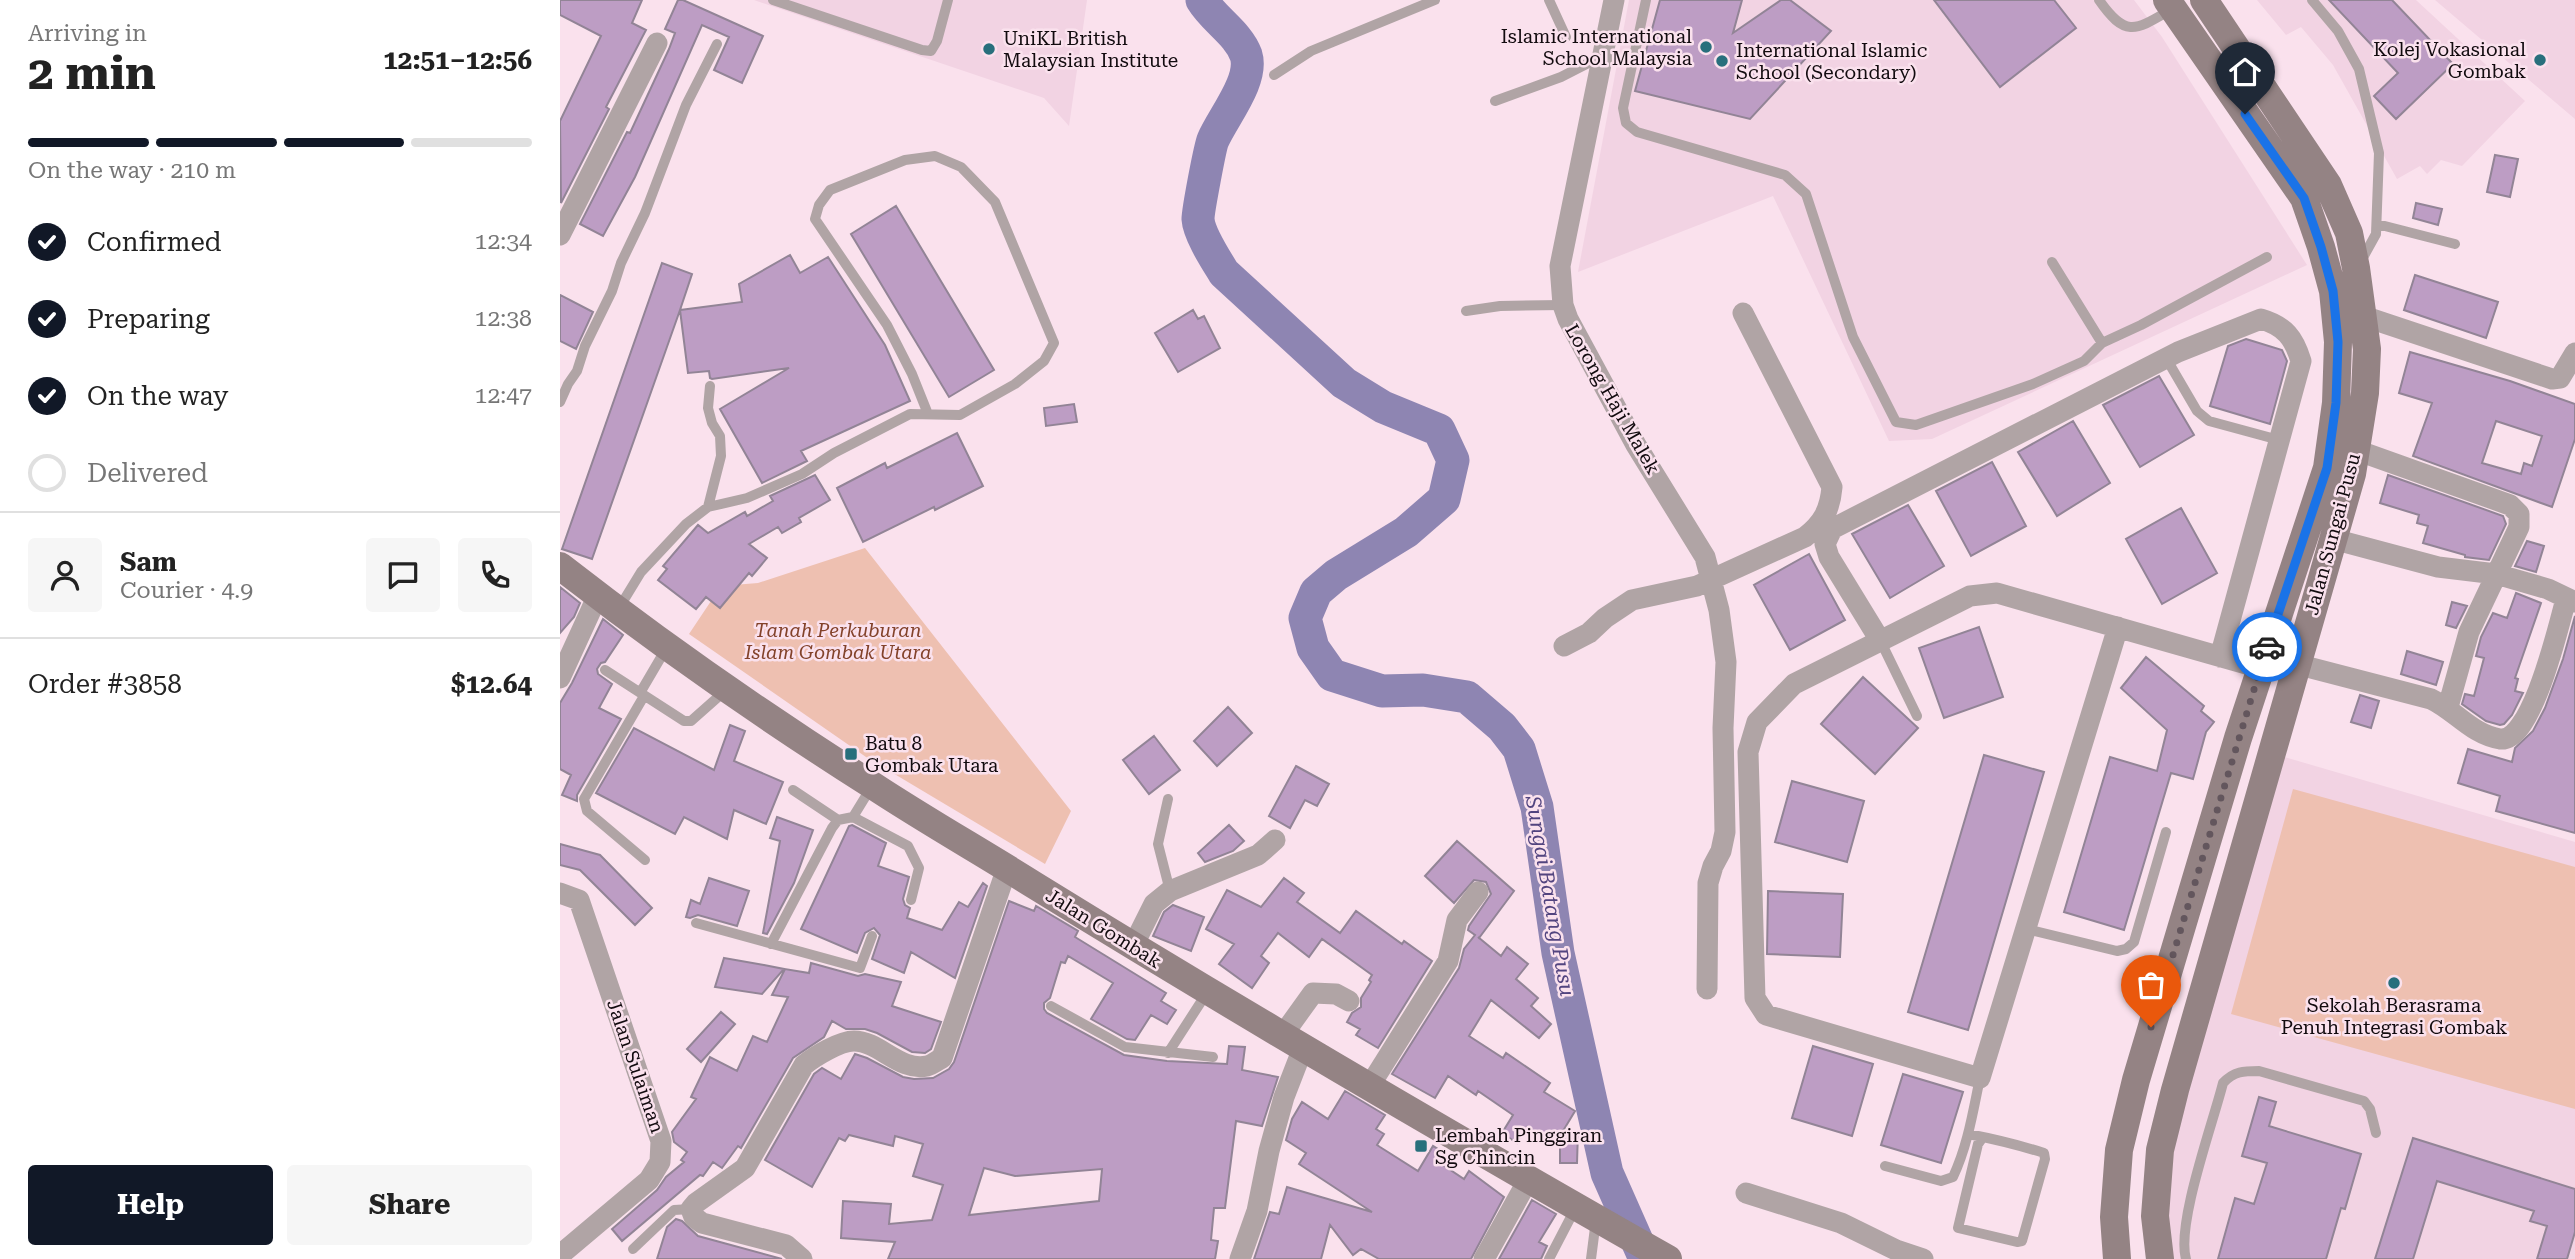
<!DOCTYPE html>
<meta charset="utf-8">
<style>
:root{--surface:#fff;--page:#f6f6f6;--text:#222;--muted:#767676;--line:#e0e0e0;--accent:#111827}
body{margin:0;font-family:"Roboto Serif",serif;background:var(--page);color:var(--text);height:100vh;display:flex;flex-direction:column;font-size:26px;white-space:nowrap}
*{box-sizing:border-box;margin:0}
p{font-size:23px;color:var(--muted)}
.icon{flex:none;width:38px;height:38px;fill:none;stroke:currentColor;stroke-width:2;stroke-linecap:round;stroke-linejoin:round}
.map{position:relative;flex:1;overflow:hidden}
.sheet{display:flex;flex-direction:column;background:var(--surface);width:560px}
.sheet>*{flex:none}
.pin{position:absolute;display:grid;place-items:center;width:60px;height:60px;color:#fff;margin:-72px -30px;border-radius:50% 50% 50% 0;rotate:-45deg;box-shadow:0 0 7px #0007}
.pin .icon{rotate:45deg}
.courier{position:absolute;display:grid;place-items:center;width:70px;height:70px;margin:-35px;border:5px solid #1a73e8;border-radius:50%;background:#fff;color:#222;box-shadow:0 2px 9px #0007}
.overview em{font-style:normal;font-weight:700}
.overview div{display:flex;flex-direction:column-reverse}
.overview{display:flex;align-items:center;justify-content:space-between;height:119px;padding:0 28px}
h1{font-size:46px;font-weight:700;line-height:52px}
.bar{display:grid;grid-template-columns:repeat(4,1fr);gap:10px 7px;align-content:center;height:84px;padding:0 28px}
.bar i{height:9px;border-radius:5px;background:var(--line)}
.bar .active{background:var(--accent)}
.bar p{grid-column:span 4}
.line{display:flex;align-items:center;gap:18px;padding:0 28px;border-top:2px solid var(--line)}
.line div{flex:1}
.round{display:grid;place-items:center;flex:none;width:74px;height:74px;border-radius:7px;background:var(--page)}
ol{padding:0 28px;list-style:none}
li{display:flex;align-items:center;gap:21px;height:77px}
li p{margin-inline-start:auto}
li .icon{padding:7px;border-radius:50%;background:var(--accent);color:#fff;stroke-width:4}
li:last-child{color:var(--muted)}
li i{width:38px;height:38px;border:4px solid var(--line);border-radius:50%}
.cta{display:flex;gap:14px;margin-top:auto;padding:14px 28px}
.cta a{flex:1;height:80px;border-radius:7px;background:var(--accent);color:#fff;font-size:28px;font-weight:700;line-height:80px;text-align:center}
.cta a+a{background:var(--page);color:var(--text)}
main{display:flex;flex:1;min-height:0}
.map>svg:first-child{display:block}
</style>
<main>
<section class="sheet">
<div class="overview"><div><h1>2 min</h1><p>Arriving in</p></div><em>12:51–12:56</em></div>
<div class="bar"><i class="active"></i><i class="active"></i><i class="active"></i><i></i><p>On the way · 210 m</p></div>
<ol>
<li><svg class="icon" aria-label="check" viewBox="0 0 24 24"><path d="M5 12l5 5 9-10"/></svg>Confirmed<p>12:34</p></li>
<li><svg class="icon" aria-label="check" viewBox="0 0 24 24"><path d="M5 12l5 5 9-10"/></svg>Preparing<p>12:38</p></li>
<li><svg class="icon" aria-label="check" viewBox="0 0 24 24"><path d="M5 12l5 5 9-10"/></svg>On the way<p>12:47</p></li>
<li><i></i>Delivered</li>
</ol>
<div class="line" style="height:126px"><a class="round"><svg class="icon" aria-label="person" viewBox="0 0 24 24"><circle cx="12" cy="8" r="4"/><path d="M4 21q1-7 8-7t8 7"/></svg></a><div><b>Sam</b><p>Courier · 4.9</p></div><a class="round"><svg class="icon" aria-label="chat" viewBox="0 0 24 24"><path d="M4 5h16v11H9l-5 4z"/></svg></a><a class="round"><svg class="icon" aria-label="phone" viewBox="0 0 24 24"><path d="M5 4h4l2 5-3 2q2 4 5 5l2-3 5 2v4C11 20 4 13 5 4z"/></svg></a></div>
<div class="line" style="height:91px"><div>Order #3858</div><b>$12.64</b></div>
<div class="cta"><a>Help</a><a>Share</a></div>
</section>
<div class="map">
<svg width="2015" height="1259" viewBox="0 0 2015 1259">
<rect width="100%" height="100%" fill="#fae1ed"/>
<path fill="#f2d3e3" d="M 194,0 L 527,0 L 509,126 L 484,98 Z
M 1069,0 L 1574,0 L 1602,37 L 1747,265 L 1372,439 L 1329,441 L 1213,196 L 1018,272 Z
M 1697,0 L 1856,0 L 1965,101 L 1902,166 L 1881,160 L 1867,174 L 1860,166 L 1837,179 L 1773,65 L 1741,27 L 1726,35 Z
M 1875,0 L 2015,0 L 2015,119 Z
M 1721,756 L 2015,842 L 2015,1259 L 1608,1259 L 1611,1124 Z"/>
<path fill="#eec0b1" d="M 305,548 L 511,811 L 485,864 L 306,757 L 129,634 L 161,586 L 198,583 Z
M 1733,789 L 2015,867 L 2015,1109 L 1671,1014 Z"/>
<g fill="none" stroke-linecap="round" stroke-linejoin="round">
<path stroke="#8e85b2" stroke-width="33" d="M 642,0 C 654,20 678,33 686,55 C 694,80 663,117 653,140 C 650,147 638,211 638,219 C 639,234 656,260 664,273 L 784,383 L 823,407 L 879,430 L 893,460 L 884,499 L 846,532 L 776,575 L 756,592 L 745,618 L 753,648 L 772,675 L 822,691 L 863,690 L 907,697 L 942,727 L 959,749 L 977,807 L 998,953 L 1047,1173 L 1085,1259"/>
</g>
<path fill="#bd9dc4" stroke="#928496" stroke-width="2" fill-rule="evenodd" d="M 0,0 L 82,0 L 72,23 L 86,30 L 46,107 L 49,109 L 1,203 L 0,121 L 41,36 L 0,15 Z
M 118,0 L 123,0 L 203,36 L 182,83 L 154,70 L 169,37 L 142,25 L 75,177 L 43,236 L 20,224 L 67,132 L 70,133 L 109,49 L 115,33 L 105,29 Z
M 1100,0 L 1182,0 L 1173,33 L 1221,0 L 1230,0 L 1271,31 L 1190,119 L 1075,91 Z
M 1374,0 L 1494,0 L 1516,28 L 1440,87 Z
M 1769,0 L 1832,0 L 1893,64 L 1836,119 L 1814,96 L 1838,73 Z
M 1935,155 L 1958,159 L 1950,197 L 1927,192 Z
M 1856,203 L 1882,209 L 1878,225 L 1853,218 Z
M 336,206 L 434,370 L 389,397 L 291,234 Z
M 230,255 L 240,273 L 268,257 L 325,345 L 350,401 L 241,451 L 247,461 L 202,483 L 160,409 L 229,368 L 152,379 L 150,378 L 149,371 L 128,373 L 120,310 L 32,559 L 2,549 L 102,263 L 132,274 L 120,310 L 182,302 L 179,284 Z
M 1855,275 L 1938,302 L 1926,338 L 1844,310 Z
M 0,295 L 33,312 L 16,349 L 0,341 Z
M 633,310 L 638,319 L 644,316 L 660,348 L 618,372 L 595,333 Z
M 1686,339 L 1722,350 L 1727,361 L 1710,424 L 1650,406 L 1668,346 Z
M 1850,352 L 1950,381 L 2015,404 L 2015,439 L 1992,507 L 1853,456 L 1872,403 L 1839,393 ZM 1936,421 L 1982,436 L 1972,466 L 1964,463 L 1961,474 L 1922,463 Z
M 1599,376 L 1634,435 L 1580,467 L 1543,405 Z
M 514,404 L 517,422 L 486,426 L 484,408 Z
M 1513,421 L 1550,483 L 1497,516 L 1458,452 Z
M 397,433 L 423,486 L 375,510 L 374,507 L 303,542 L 277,488 L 325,463 L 327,468 Z
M 1432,462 L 1466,526 L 1411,556 L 1376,491 Z
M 255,475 L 270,500 L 239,518 L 241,522 L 222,533 L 218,527 L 189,544 L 207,558 L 192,576 L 189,573 L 160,608 L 146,597 L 136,609 L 98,580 L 107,569 L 103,566 L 138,525 L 148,533 L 185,512 L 187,516 L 213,501 L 210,496 Z
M 1828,475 L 1943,516 L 1946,524 L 1929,560 L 1905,557 L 1905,555 L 1863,543 L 1868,526 L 1857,523 L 1859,515 L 1820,503 Z
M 1348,505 L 1384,566 L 1330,598 L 1292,534 Z
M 1621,508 L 1657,573 L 1602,604 L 1566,539 Z
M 1967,541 L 1984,546 L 1976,572 L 1955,566 Z
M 1249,554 L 1285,620 L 1230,650 L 1194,585 Z
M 0,587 L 20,603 L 14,617 L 0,633 Z
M 1956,593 L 1981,603 L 1955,678 L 1958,679 L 1955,691 L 1963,693 L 1952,715 L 1944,724 L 1940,725 L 1926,721 L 1902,704 L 1905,694 L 1914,696 L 1924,658 L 1916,656 L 1921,637 L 1933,613 L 1947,618 Z
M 1892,602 L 1907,606 L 1896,628 L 1886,625 Z
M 2015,616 L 2015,833 L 1936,811 L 1940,796 L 1898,783 L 1908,749 L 1952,762 L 1955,748 L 1973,731 L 1985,708 L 2003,659 Z
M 43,619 L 63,635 L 45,662 L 41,663 L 37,669 L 38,674 L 52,684 L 39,708 L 61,719 L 17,795 L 17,801 L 2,795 L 11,775 L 0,769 L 0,703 L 12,683 Z
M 1419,627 L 1443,697 L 1384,718 L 1359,648 Z
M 1847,651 L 1883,662 L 1876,685 L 1841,674 Z
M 1586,657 L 1644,706 L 1641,711 L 1654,722 L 1646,732 L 1633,779 L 1611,773 L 1564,930 L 1504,912 L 1550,757 L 1597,771 L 1607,730 L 1561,688 Z
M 1303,677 L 1358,728 L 1315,774 L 1261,724 Z
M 1800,695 L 1819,701 L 1811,728 L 1791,722 Z
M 668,707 L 692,733 L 657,766 L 634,741 Z
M 170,725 L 185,731 L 174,761 L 223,782 L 206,824 L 174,810 L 167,839 L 124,817 L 115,834 L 36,793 L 74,728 L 154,770 Z
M 594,736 L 620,770 L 589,794 L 563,760 Z
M 1424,755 L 1484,772 L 1408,1030 L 1348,1012 Z
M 736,766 L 769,784 L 757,806 L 745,800 L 730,828 L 709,816 Z
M 1232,781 L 1304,801 L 1287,862 L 1215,842 Z
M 217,817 L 253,830 L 234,883 L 207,934 L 203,933 L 220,841 L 210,838 Z
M 292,825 L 326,843 L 318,866 L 349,877 L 343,899 L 345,905 L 350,908 L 347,918 L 382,930 L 399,902 L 408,907 L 423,883 L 427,886 L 395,978 L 351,952 L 344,973 L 312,959 L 320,935 L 314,928 L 305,933 L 297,953 L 241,929 L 289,826 Z
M 669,825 L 684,841 L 673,851 L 645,862 L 638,853 Z
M 897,841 L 954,891 L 919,938 L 918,937 L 941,956 L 947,947 L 968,964 L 956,979 L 978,998 L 971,1006 L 991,1024 L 979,1038 L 931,1000 L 909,1036 L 943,1058 L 946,1053 L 990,1083 L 984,1092 L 1015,1111 L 1003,1131 L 1018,1131 L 1017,1163 L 1000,1163 L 1000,1147 L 967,1127 L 957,1143 L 942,1133 L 953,1115 L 918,1091 L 916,1095 L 888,1076 L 875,1098 L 832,1074 L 899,968 L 904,949 L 915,935 L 908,930 L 909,926 L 931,894 L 926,882 L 914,880 L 894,903 L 865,876 Z
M 0,844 L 40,855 L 92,908 L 75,925 L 20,870 L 0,865 Z
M 149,878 L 189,891 L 177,926 L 138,915 L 130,918 L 126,917 L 131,900 L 140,904 Z
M 724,878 L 744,893 L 737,902 L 780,933 L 796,911 L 842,944 L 844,941 L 872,961 L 818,1048 L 796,1035 L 800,1029 L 787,1022 L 792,1013 L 801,1007 L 801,998 L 811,982 L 809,980 L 812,975 L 762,939 L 749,957 L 718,933 L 701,956 L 709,963 L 692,988 L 659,964 L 674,944 L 646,929 L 667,890 L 701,907 Z
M 1208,891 L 1283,894 L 1280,957 L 1207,954 Z
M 449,901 L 474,911 L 476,906 L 518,931 L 515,937 L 606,993 L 601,1001 L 616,1010 L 607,1024 L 591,1015 L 575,1040 L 567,1039 L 531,1019 L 553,983 L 508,956 L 505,963 L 501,962 L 490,998 L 484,1003 L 484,1009 L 487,1013 L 564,1055 L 607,1061 L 667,1064 L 669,1046 L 685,1047 L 682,1070 L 718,1077 L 702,1126 L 676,1121 L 665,1208 L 654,1208 L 651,1240 L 658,1241 L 655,1259 L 328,1259 L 335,1242 L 281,1238 L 283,1201 L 331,1204 L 329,1224 L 372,1220 L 383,1185 L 353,1176 L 363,1144 L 335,1136 L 333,1146 L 289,1135 L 285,1141 L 279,1138 L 252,1187 L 205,1160 L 254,1074 L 262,1068 L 281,1079 L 295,1054 L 307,1058 L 343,1077 L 354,1079 L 373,1078 L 389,1069 L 394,1062 ZM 424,1168 L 455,1176 L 542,1169 L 539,1201 L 409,1215 Z
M 613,905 L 644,917 L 631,951 L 593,936 L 604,912 Z
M 164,958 L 204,965 L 224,969 L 202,994 L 155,987 Z
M 251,963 L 298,976 L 305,974 L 341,982 L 332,1006 L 381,1022 L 371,1049 L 365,1053 L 352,1052 L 317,1033 L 305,1029 L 286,1029 L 272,1021 L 264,1037 L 233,1058 L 181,1148 L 178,1146 L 162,1168 L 153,1162 L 143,1176 L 140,1175 L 62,1241 L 52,1229 L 97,1190 L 106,1177 L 124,1162 L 121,1160 L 127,1152 L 114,1142 L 112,1132 L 136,1099 L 131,1097 L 150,1057 L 177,1071 L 193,1036 L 207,1042 L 228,997 L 212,995 L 225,969 L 249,973 Z
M 161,1012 L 175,1024 L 141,1062 L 127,1049 Z
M 1253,1046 L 1313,1064 L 1292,1136 L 1232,1118 Z
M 1343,1074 L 1403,1092 L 1381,1163 L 1321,1145 Z
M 785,1091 L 825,1115 L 816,1129 L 824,1134 L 817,1145 L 820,1147 L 858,1171 L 873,1146 L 886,1154 L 880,1163 L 904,1179 L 909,1171 L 944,1197 L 911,1259 L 819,1259 L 801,1249 L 793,1255 L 770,1225 L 761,1259 L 694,1259 L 710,1212 L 719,1214 L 727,1187 L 812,1212 L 739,1164 L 746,1153 L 726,1140 L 732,1119 L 742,1102 L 768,1119 Z
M 1699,1097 L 1716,1102 L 1709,1126 L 1801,1154 L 1785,1209 L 1781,1208 L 1766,1259 L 1658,1259 L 1675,1198 L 1694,1204 L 1707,1163 L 1682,1156 Z
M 1853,1138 L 2015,1189 L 2015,1232 L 2007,1259 L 1977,1259 L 1987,1226 L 1970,1221 L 1974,1211 L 1877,1181 L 1853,1259 L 1815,1259 Z
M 972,1200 L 996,1214 L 979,1242 L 987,1246 L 981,1259 L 939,1259 Z
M 116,1219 L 122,1221 L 138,1236 L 222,1259 L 97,1259 L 107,1227 Z"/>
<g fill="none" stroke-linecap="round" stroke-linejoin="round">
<path stroke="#b0a4a5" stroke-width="10" d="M 213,0 L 362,50 L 371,51 L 377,41 L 388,0
M 989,0 L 1006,37
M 1086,0 L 1063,108 L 1066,123 L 1077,132 L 1225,175 L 1246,194 L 1293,337 L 1336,422 L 1356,425 L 1473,384 L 1524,361 L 1542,343 L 1581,325 L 1707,257
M 1539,0 C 1566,39 1576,30 1612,9
M 1752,0 L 1778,31 L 1799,69 L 1819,153 L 1816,234 L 1800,263
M 714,75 L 751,51 L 875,0
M 935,101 L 1001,77 L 1042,56
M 1817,224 L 1895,244
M 1492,262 L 1542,343
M 906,311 L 940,306 L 1003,305
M 1606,358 L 1637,411 L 1649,421 L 1719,440
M 0,402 L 8,384 L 17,371 L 25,346 L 52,291 L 61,263 L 85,213 L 126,105 L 157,44
M 148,507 L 161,456 L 160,436 L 152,423 L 148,408 L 150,386
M 59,608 L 81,572 L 126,524 L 148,507 L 187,498 L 242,474 L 274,453 L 350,414 L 400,415 L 455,384 L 484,361 L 494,343 L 435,202 L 401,167 L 375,156 L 345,160 L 270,190 L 259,205 L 255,219 L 327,325 L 352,374 L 368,414
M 1321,642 L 1357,716
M 45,670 L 124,721 L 131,721 L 166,690
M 80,693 L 107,647
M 84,696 L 24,799 L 27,811 L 85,860
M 233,790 L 278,820
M 608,799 L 598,844 L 610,891
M 293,817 L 348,846 L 359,868 L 351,900
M 136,923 L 300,968 L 312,936
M 1466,929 L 1557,951 L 1566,949 L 1574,942 L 1606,832
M 211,944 L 272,828 L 278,820 L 293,817 L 312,786
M 491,1006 L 565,1047 L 653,1057
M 608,1053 L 648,991
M 1408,1134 C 1434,1139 1459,1145 1484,1153 L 1485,1159 L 1462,1241 L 1457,1242 L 1398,1228 L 1418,1144 L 1423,1137
M 1325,1166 L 1381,1181 L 1393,1177 C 1408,1145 1413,1111 1420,1078
M 73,1249 L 114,1210 L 131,1209
M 989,1259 L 1015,1209
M 1031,1259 L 1036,1220
M 1626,1259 C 1616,1224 1653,1123 1663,1083 C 1674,1071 1684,1071 1699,1071 L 1804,1101 L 1810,1109 L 1816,1133"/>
<path stroke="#b0a4a5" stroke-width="21" d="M 1054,0 L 1000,266 L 1003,305 L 1008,319 L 1076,445 L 1145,557 L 1159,610 L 1166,662 L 1163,728 L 1165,832 L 1161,851 L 1153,866 L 1148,883 L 1147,989
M 0,235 L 97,43
M 1803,316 L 1992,379 L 2000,378 L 2015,353
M 1796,450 L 1950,505 L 1959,514 L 1959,527 L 1909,632 L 1888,707
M 1773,539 L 1878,567 L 1936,574 L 1988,589 L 2015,602
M 1558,627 L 1420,1078 L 1206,1015 L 1195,998 L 1188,752 L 1197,722 L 1234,684 L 1410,596 L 1437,593 L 1700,668
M 1321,642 L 1269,557 L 1265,544 L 1272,529 L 1618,352 L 1701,319 C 1725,326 1734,338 1741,361 L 1660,657
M 1004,646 L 1029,633 L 1045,618 L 1072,600 L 1137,586 L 1245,537 C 1263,523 1270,510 1272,487 L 1183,313
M 1736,664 L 1871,699 C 1896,711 1911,734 1940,739 C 1972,743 1999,624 2006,599
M 0,678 L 38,595
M 0,893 L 19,900 L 101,1141 L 100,1162 L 89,1180 L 0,1255
M 573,946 L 594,904 L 610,891 L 698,855 L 715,840
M 722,1036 L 753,993 L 776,994 L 789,1001
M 809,1087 L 888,961 L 897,920 L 918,892
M 1186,1193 L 1281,1223 L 1336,1250 L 1363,1259
M 242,1259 L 226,1245 L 142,1223 L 134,1217 L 131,1209 L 136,1203 L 185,1168 L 244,1065 C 255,1056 280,1041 294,1041 C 319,1041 340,1072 367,1066 C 372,1065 378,1060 382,1058 L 447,868
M 680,1259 L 697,1211 L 709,1151 L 724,1097 L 743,1048
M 924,1259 L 968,1180"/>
<path stroke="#948384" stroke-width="28" d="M 0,566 C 100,644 205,717 312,785 C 365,820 420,851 474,885 C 683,1014 895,1138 1108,1259
M 1557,1259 L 1554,1217 L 1559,1150 L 1576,1080 L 1678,738 L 1767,468 L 1776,403 L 1778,342 L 1773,291 L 1761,247 L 1744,198 L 1607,0
M 1600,1259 L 1595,1216 L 1600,1150 L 1615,1090 L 1792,474 L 1805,393 L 1807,349 L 1796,268 L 1789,233 L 1768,185 L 1644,0"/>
</g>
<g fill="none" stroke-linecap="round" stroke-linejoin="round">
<path stroke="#63565d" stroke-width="7" stroke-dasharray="0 12.6" d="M 1591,1027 L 1707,647"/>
<path stroke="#1a73e8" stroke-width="9" d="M 1685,114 L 1744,198 L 1761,247 L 1773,291 L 1778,342 L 1776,403 L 1767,468 L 1707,647"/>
</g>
<g fill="#286f7c" stroke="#fae1ed" stroke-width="2.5">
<circle cx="1146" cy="47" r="7"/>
<circle cx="429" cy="49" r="7"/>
<circle cx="1980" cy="60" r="7"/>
<circle cx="1162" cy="61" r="7"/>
<rect x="284" y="747" width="14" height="14" rx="3.5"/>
<circle cx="1834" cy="983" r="7"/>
<rect x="854" y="1139" width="14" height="14" rx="3.5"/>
</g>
<g text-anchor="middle" stroke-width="5" stroke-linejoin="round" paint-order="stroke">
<g font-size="19" fill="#120b0f" stroke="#fae1ed" text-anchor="start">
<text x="1132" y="43" text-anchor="end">Islamic International<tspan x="1132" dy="22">School Malaysia</tspan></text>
<text x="443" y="45">UniKL British<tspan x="443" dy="22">Malaysian Institute</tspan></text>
<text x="1966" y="56" text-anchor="end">Kolej Vokasional<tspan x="1966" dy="22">Gombak</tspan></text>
<text x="1176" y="57">International Islamic<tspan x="1176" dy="22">School (Secondary)</tspan></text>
<text x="305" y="750">Batu 8<tspan x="305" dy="22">Gombak Utara</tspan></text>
<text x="1834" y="1012" text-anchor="middle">Sekolah Berasrama<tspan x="1834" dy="22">Penuh Integrasi Gombak</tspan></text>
<text x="875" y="1142">Lembah Pinggiran<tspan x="875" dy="22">Sg Chincin</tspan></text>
</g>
<g font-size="19" fill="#120b0f" stroke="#fae1ed">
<text transform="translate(1053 399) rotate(60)" y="7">Lorong Haji Malek</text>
<text transform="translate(1772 534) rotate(-75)" y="7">Jalan Sungai Pusu</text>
<text transform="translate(544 928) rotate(32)" y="7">Jalan Gombak</text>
<text transform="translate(76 1066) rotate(71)" y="7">Jalan Sulaiman</text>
</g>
<g font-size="19" font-style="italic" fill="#83422a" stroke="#fae1ed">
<text x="278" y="637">Tanah Perkuburan<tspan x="278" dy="22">Islam Gombak Utara</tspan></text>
</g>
<g font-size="21" font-style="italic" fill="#52447f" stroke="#fae1ed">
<text transform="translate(990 896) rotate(80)" y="7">Sungai Batang Pusu</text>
</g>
</g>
</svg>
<div class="pin" style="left:1591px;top:1027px;background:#ea580c"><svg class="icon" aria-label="bag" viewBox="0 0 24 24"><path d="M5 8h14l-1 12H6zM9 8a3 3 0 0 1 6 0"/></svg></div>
<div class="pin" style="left:1685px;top:114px;background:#1f2937"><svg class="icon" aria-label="home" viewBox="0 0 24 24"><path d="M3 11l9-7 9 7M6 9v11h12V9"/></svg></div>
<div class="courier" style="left:1707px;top:647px"><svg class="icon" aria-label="car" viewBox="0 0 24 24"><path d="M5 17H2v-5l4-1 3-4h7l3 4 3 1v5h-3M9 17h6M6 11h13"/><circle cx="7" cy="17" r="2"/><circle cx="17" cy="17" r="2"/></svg></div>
</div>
</main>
